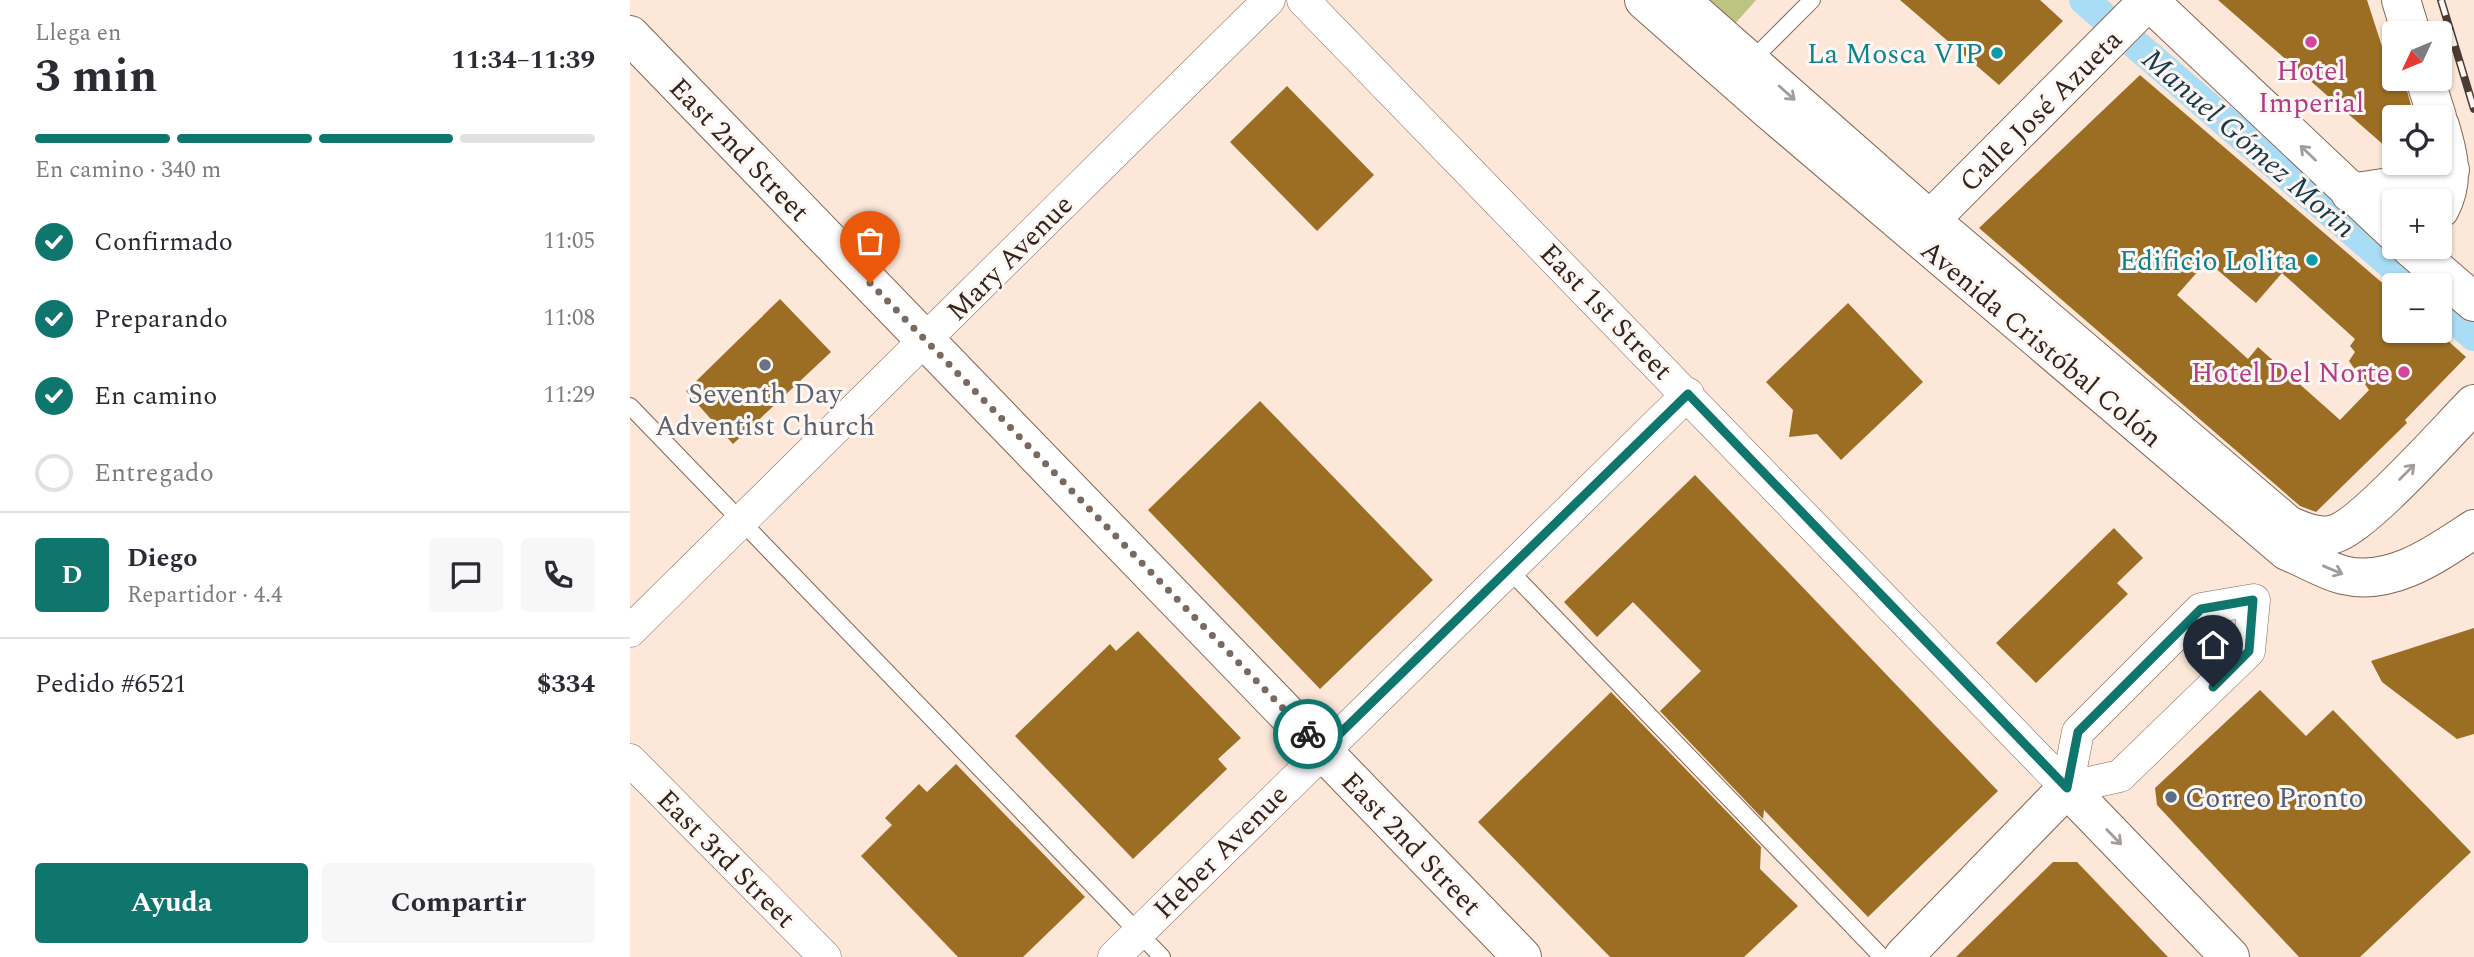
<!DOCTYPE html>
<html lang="es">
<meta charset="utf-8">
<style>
:root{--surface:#fff;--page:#f7f7f7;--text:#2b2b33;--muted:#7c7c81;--line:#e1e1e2;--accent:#0f766e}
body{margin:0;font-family:Spectral,serif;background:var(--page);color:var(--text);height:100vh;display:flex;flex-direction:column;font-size:26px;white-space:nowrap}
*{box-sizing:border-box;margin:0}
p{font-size:23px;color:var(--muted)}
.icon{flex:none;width:38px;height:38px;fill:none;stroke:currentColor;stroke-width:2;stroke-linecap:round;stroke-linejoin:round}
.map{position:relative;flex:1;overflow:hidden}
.side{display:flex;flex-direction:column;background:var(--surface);width:630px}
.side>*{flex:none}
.needle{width:46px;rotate:226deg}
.tools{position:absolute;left:1752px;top:21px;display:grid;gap:14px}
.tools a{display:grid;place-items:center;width:70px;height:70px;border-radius:7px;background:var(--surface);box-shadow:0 2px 5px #0004;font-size:35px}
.pin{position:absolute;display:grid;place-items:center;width:60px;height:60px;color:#fff;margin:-72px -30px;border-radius:50% 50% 50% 0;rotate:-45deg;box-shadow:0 0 7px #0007}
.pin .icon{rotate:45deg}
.courier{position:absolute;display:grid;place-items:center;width:70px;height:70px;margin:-35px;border:5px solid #0f766e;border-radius:50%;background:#fff;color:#222;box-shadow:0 2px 9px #0007}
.summary em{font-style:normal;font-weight:700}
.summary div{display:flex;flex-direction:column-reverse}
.summary{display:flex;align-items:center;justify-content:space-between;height:119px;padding:0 35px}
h1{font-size:46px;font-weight:700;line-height:52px}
.bar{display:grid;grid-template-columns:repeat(4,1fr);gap:10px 7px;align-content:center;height:84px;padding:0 35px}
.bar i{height:9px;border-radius:5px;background:var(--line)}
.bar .active{background:var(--accent)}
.bar p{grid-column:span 4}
.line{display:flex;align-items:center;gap:18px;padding:0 35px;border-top:2px solid var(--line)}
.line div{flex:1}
.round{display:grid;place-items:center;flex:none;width:74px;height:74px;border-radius:7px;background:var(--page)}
ol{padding:0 35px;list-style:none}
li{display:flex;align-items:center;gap:21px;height:77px}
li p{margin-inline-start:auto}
li .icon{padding:7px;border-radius:50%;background:var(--accent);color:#fff;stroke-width:4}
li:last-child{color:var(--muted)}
li i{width:38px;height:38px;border:4px solid var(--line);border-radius:50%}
.action{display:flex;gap:14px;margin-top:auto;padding:14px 35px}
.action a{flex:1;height:80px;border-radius:7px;background:var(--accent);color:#fff;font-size:28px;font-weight:700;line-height:80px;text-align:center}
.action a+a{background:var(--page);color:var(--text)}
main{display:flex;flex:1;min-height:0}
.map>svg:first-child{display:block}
</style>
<main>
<section class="side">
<div class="summary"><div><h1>3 min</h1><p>Llega en</p></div><em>11:34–11:39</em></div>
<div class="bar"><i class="active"></i><i class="active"></i><i class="active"></i><i></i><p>En camino · 340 m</p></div>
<ol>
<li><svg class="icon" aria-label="check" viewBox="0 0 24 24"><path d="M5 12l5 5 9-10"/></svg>Confirmado<p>11:05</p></li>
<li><svg class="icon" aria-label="check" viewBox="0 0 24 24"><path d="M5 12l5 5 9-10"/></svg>Preparando<p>11:08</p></li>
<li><svg class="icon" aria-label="check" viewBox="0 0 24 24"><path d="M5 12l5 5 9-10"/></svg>En camino<p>11:29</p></li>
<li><i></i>Entregado</li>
</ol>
<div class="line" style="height:126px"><b class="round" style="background:var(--accent);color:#fff">D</b><div><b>Diego</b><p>Repartidor · 4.4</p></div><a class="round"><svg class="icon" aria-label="chat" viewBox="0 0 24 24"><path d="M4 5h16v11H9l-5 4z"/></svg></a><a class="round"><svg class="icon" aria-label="phone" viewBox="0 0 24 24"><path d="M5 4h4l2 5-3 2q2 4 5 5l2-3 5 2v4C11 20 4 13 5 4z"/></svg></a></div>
<div class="line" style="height:91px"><div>Pedido #6521</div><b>$334</b></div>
<div class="action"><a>Ayuda</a><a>Compartir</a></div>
</section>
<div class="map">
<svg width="1844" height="957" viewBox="0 0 1844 957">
<rect width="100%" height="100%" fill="#fce7d9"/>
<path fill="#bdc380" d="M 1071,0 L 1126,0 L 1102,27 Z"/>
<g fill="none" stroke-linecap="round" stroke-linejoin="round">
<path stroke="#a9dcf5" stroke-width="30" d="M 1454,0 L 1785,285
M 1810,307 L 1844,336"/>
</g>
<path fill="#9c6e24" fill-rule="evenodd" d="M 1270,0 L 1410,0 L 1433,21 L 1369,85 Z
M 1588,0 L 1737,0 L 1758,65 L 1764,63 L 1764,79 L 1774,79 L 1784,117 L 1764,117 L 1764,154 Z
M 1510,75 L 1764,293 L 1764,331 L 1807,331 L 1836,357 L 1775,420 L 1777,423 L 1686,512 L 1670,506 L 1349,228 ZM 1577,261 L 1626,303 L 1652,273 L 1725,339 L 1720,346 L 1725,352 L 1719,361 L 1739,390 L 1710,420 L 1628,347 L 1618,359 L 1547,295 Z
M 657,86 L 744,175 L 687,231 L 600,142 Z
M 150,299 L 201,352 L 103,444 L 56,391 Z
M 1218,303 L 1293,382 L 1211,460 L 1187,434 L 1159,437 L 1163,410 L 1136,382 Z
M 630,401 L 803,580 L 690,689 L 518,510 Z
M 1065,475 L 1368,791 L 1238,917 L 1134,810 L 1133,819 L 1030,711 L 1071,671 L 1003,602 L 967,637 L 934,602 Z
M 1484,528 L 1513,558 L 1487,583 L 1498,594 L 1406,683 L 1366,643 Z
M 1844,628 L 1844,734 L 1827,739 L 1752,682 L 1741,661 Z
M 508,631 L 611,738 L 588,759 L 597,769 L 503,859 L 385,736 L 480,644 L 486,651 Z
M 1630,690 L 1676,736 L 1703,710 L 1841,852 L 1730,957 L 1669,957 L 1527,805 L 1525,788 Z
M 981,692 L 1131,847 L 1130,869 L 1168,906 L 1114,957 L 980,957 L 848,822 Z
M 326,764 L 455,897 L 393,957 L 328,957 L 231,856 L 262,825 L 255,818 L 289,784 L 297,792 Z
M 1423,862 L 1447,862 L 1538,957 L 1326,957 Z"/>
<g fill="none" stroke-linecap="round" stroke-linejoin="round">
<g stroke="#846652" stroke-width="18">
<path id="service" d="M 1121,61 L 1182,0
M 0,406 L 532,957
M 879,570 L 1252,957"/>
</g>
<g stroke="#846652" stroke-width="33">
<path id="minor" d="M 673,0 L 1437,788
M 1624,600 L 1619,651 L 1490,776 L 1437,788 L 1448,732 L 1571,609 Z
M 0,631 L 639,0
M 0,760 L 195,957
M 484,957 L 1058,394"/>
</g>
<g stroke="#846652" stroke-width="40">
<path id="tertiary" d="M 0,35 L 892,957
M 1273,957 L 1437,788 L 1600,957"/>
</g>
<g stroke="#846652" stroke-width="40">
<path id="secondary" d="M 1050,0 L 1300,220 L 1658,525 C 1672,531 1685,537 1700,535 C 1729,532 1819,429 1844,404
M 1300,220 L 1519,0"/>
</g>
<g stroke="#846652" stroke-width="40">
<path id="primary" d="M 1014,0 L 1139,110 L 1657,551 C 1675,558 1694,570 1713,575 C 1761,587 1806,554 1844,529
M 1518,0 L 1764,232
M 1771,0 L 1781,33
M 1795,79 L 1807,117
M 1810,126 C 1819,156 1825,180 1810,209
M 1720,193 L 1773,185 L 1820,170
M 1780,247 L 1844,302"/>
</g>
<use href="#service" stroke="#fff" stroke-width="16"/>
<use href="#minor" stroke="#fff" stroke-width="32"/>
<use href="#tertiary" stroke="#fff" stroke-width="38"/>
<use href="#secondary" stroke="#fff" stroke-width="38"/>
<use href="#primary" stroke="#fff" stroke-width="38"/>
<g stroke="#4a3c33" stroke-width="8">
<path id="rail" d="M 1811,0 L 1844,109"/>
</g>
<use href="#rail" stroke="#fef7f3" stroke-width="5" stroke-dasharray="16" stroke-linecap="butt"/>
</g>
<defs><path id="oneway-shaft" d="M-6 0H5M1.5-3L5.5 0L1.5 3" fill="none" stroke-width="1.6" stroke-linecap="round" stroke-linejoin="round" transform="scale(1.75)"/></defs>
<g stroke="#a39d99">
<use href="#oneway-shaft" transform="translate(1157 93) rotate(42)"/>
<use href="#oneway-shaft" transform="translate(1678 153) rotate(-136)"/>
<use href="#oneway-shaft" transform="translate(1777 472) rotate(-45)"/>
<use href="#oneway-shaft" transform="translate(1703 570) rotate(23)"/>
<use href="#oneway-shaft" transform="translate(1484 837) rotate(46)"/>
</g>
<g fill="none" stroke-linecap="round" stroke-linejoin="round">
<path stroke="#79695f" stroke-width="7" stroke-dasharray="0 12.6" d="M 240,283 L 678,734"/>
<path stroke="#0f766e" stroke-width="9" d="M 678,734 L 693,750 L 1058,394 L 1437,788 L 1448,732 L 1571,609 L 1623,600 L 1619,651 L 1583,687"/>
</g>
<g fill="#d1479c" stroke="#fef7f3" stroke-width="2.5">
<circle cx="1681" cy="42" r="7"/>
<circle cx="1774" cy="372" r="7"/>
</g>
<g fill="#0f9aa8" stroke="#fef7f3" stroke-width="2.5">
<circle cx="1367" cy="53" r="7"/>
<circle cx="1682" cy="260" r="7"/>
</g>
<circle fill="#6b7280" stroke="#fef7f3" stroke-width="2.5" cx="135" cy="365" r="7"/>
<circle fill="#5c6f8a" stroke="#fef7f3" stroke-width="2.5" cx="1541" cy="797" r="7"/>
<g text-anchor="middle" stroke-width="6" stroke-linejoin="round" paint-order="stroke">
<g font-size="28" fill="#0d838f" stroke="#fef7f3" text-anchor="end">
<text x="1353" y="63">La Mosca VIP</text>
<text x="1668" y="270">Edificio Lolita</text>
</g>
<g font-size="28" fill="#b23c85" stroke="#fef7f3">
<text x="1681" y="80">Hotel<tspan x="1681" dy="32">Imperial</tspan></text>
<text x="1760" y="382" text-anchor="end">Hotel Del Norte</text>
</g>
<g font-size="28" fill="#32251d" stroke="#fef7f3">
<text transform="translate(1410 110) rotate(-45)" y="10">Calle José Azueta</text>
<text transform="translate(110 149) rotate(46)" y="10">East 2nd Street</text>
<text transform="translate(379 257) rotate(-45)" y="10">Mary Avenue</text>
<text transform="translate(977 311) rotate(46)" y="10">East 1st Street</text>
<text transform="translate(1412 343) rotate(40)" y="10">Avenida Cristóbal Colón</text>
<text transform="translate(782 843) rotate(46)" y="10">East 2nd Street</text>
<text transform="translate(590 851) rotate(-45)" y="10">Heber Avenue</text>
<text transform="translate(97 858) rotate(45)" y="10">East 3rd Street</text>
</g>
<g font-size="28" fill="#5b616d" stroke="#fef7f3">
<text x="135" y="403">Seventh Day<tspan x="135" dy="32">Adventist Church</tspan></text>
</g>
<g font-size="28" fill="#4e5e75" stroke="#fef7f3" text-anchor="start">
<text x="1555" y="807">Correo Pronto</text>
</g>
<g font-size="30" font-style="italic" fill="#143c4e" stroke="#fef7f3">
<text transform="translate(1619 143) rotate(41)" y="10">Manuel Gómez Morin</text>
</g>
</g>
</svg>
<div class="tools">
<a><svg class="needle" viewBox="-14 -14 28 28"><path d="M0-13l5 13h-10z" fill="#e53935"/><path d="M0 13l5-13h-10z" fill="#7c7c81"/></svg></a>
<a><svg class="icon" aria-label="locate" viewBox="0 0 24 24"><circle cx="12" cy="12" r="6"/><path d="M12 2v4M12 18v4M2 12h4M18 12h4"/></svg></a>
<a>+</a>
<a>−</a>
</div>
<div class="pin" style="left:240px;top:283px;background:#ea580c"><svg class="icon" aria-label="bag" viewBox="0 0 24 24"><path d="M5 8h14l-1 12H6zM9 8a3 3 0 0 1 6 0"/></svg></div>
<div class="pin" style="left:1583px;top:687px;background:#1f2937"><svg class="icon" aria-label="home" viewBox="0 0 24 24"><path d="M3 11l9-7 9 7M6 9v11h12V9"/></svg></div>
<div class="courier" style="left:678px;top:734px"><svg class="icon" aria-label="bike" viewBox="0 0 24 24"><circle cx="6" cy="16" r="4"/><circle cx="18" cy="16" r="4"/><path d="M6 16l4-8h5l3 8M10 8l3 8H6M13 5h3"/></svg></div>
</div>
</main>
